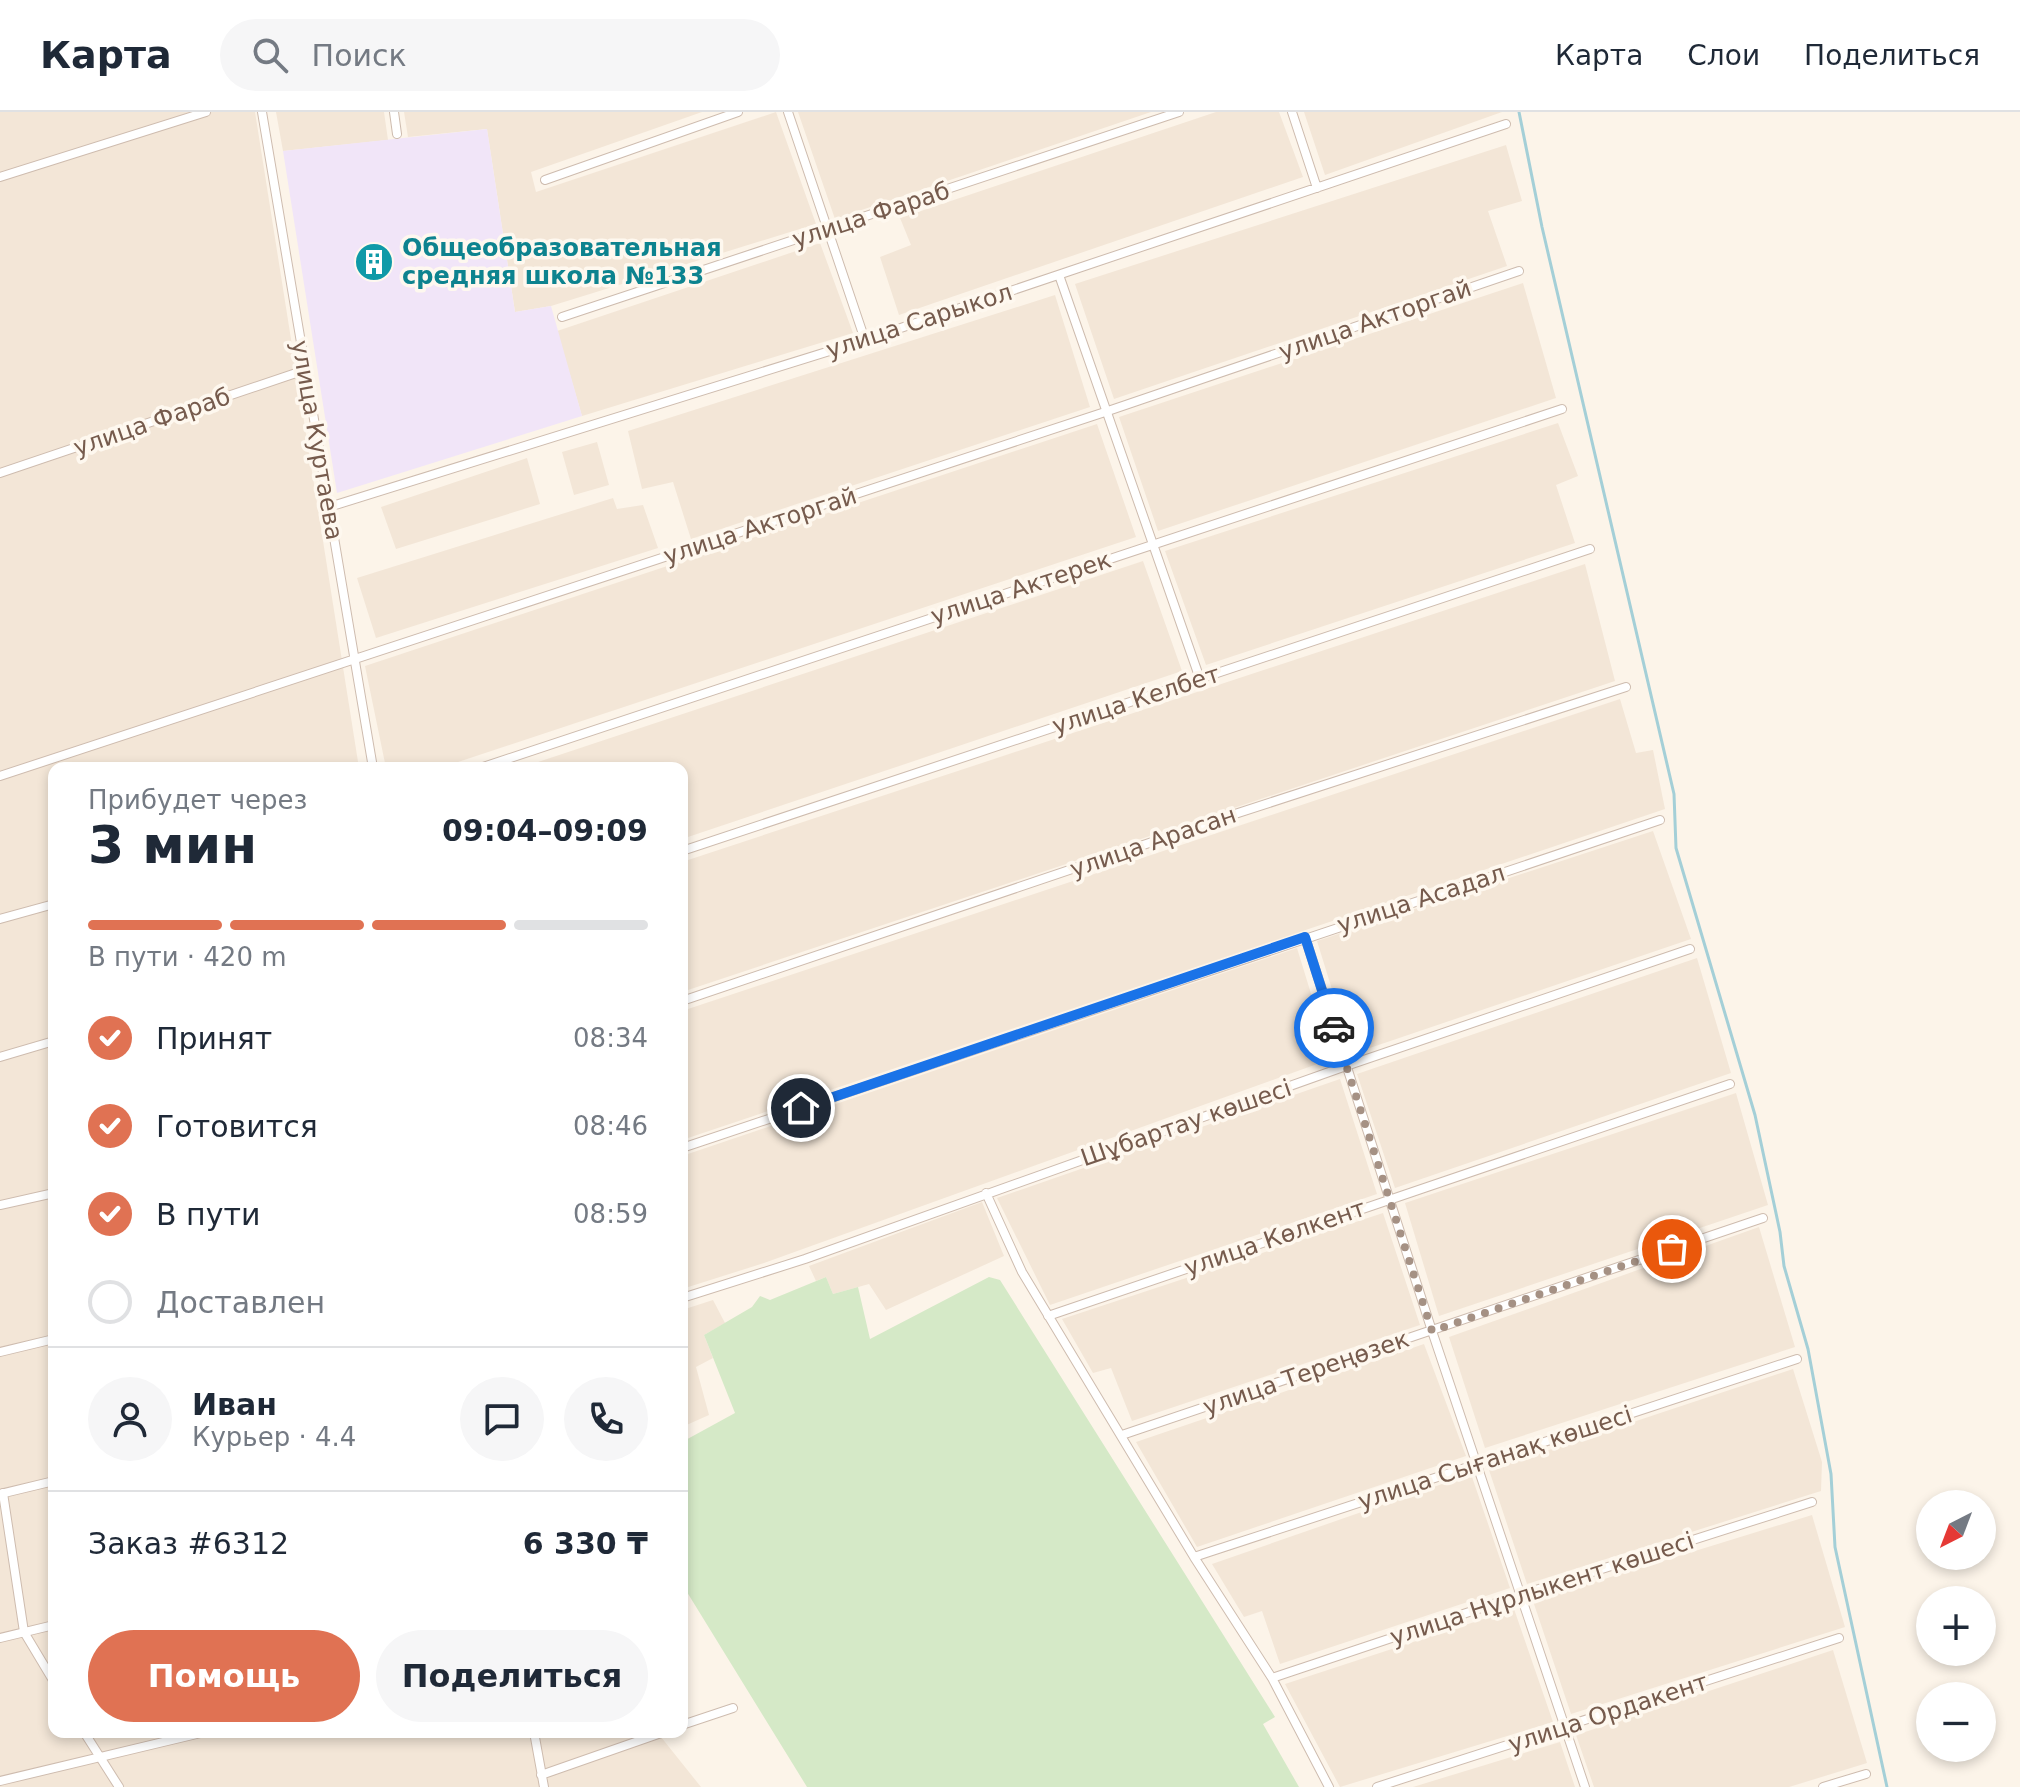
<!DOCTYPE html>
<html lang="ru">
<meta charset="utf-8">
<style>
:root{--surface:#fff;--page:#f6f6f7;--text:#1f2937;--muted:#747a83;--line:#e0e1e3;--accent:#e07253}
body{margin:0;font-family:"DejaVu Sans",sans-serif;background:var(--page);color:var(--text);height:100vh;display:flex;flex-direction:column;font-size:30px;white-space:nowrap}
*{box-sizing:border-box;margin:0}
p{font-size:26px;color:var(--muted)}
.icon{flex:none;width:44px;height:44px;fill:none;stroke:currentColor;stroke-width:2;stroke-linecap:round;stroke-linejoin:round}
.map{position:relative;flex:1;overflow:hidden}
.side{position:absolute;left:48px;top:650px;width:640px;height:976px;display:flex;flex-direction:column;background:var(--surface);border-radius:16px;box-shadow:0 4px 12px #0003}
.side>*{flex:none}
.needle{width:52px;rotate:222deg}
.tools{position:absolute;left:1916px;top:1378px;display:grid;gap:16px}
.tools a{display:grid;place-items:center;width:80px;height:80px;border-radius:50%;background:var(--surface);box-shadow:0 4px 12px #0003;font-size:40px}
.pin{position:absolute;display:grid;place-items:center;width:68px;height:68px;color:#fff;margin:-34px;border:4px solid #fff;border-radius:50%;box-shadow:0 2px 8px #0007}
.courier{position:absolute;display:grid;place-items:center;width:80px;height:80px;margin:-40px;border:6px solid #1a73e8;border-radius:50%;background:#fff;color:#222;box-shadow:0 2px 10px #0007}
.headline em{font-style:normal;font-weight:700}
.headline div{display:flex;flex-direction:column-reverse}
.headline{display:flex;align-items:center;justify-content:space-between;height:136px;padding:0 40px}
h1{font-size:52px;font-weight:700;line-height:60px}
.bar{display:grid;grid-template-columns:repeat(4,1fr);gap:12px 8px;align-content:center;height:96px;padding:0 40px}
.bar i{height:10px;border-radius:6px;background:var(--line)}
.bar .active{background:var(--accent)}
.bar p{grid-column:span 4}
.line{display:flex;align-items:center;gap:20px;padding:0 40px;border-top:2px solid var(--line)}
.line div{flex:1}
.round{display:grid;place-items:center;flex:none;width:84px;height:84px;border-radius:42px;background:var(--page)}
ol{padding:0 40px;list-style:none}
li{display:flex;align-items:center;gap:24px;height:88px}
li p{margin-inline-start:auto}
li .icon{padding:8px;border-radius:50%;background:var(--accent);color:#fff;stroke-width:4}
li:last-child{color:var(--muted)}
li i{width:44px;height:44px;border:4px solid var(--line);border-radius:50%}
.action{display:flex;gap:16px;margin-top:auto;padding:16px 40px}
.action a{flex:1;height:92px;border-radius:48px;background:var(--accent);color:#fff;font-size:32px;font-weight:700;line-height:92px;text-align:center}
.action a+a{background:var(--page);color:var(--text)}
header{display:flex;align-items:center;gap:48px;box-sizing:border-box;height:112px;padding:0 40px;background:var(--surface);border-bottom:2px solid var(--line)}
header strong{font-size:38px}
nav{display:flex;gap:44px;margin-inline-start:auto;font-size:28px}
.search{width:560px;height:72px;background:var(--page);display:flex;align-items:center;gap:20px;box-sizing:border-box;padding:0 28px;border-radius:44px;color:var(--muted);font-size:30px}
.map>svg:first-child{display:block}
</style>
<header>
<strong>Карта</strong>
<div class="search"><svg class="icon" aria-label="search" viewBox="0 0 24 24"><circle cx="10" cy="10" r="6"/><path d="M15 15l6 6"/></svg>Поиск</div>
<nav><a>Карта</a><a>Слои</a><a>Поделиться</a></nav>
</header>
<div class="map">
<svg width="2020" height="1675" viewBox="0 0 2020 1675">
<rect width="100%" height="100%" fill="#fcf4e9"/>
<path fill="#f3e6d7" d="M 0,0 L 255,0 L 359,656 L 54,656 L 54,1620 L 657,1620 L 701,1675 L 0,1675 Z
M 276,0 L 384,0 L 388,28 L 283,39 Z
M 404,0 L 702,0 L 531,60 L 536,80 L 776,0 L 816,112 L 551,194 L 515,200 L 487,17 L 408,25 Z
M 798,0 L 1151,0 L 835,107 Z
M 1216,0 L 1279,0 L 1303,65 L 899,203 L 880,145 L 911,133 L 900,106 Z
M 1304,0 L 1502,0 L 1325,63 Z
M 1506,33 L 1522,89 L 1488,99 L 1507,154 L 1114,287 L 1075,172 Z
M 820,131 L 853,221 L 582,304 L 557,219 Z
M 1523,171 L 1556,286 L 1158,419 L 1119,305 Z
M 1055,183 L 1090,295 L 691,427 L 673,370 L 642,377 L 628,319 Z
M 1558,311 L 1578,364 L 1556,373 L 1575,431 L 1206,553 L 1165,439 Z
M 1097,312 L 1136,425 L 440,656 L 386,656 L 365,554 Z
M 597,330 L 609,373 L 574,383 L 562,340 Z
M 527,346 L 540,392 L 396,437 L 381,395 Z
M 613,386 L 617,397 L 643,393 L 658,436 L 376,526 L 357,466 Z
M 1143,449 L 1182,559 L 682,727 L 682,656 L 520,656 Z
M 1585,452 L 1615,569 L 682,880 L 682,750 Z
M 1620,587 L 1636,641 L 1653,638 L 1665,697 L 682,1028 L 682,899 Z
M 1653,719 L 1691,827 L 1352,942 L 1317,829 Z
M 1297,836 L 1331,947 L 764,1151 L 682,1177 L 682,1044 Z
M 1697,846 L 1731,961 L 1395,1076 L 1357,962 Z
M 1340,967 L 1377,1082 L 1050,1193 L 997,1086 Z
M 1736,981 L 1768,1093 L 1439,1204 L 1405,1091 Z
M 982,1090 L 1004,1144 L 886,1198 L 869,1172 L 833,1182 L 826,1165 L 816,1169 L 809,1154 Z
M 1383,1101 L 1420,1213 L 1132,1309 L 1111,1256 L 1093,1261 L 1062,1207 Z
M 1759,1115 L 1795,1235 L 1485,1336 L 1449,1225 Z
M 713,1188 L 725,1211 L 704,1223 L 713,1246 L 696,1255 L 709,1303 L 682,1315 L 682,1198 Z
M 1424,1232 L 1466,1344 L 1197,1435 L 1136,1330 Z
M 1793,1257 L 1822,1350 L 1821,1379 L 1527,1472 L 1489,1358 Z
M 1471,1362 L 1510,1476 L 1280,1552 L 1262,1499 L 1244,1505 L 1212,1452 Z
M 1812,1403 L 1845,1515 L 1571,1602 L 1533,1489 Z
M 1514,1497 L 1553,1610 L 1340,1675 L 1285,1572 Z
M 1833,1538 L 1867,1651 L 1789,1675 L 1594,1675 L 1576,1623 Z
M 1560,1630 L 1575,1675 L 1413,1675 Z"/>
<path fill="#f1e5f8" d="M 487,17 L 515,200 L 551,194 L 582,304 L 337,381 L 283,39 Z"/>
<path fill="#d5e9c7" d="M 826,1165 L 833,1182 L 858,1175 L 870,1227 L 989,1165 L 1000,1168 L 1275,1605 L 1263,1612 L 1299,1675 L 807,1675 L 682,1472 L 682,1330 L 735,1301 L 704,1223 L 752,1195 L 760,1184 L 770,1188 Z"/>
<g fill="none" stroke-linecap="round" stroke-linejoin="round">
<path stroke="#a4cfd7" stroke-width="3" d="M 1519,0 L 1542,115 L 1674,682 L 1676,736 L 1755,1003 L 1780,1120 L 1784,1154 L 1808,1237 L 1831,1362 L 1835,1435 L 1887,1675"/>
<g stroke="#cebcaf" stroke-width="10">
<path id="minor" d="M 262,0 L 373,656
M 394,0 L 397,22
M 788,0 L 865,228
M 1292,0 L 1317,76
M 0,65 L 206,0
M 545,68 L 738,0
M 1059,163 L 1200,567
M 562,205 L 1179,0
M 0,361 L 305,258
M 329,395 L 865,228 L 1506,12
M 480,656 L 1562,297
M 0,664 L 1105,300 L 1519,159
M 682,739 L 1590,437
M 0,807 L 54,792
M 1305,825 L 1432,1219 L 1585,1675
M 682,889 L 1235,702 L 1626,575
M 0,945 L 54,929
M 682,1036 L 1660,708
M 986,1081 L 1022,1160 L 1194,1445 L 1272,1566 L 1329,1675
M 0,1093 L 54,1081
M 682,1186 L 805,1147 L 1346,954 L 1690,837
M 1048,1204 L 1730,972
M 0,1240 L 54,1227
M 1122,1323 L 1763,1106
M 3,1381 L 24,1520 L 54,1570
M 0,1382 L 54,1369
M 1194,1445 L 1797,1247
M 0,1526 L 54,1513
M 1272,1566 L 1520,1483 L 1812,1390
M 682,1613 L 733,1596
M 84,1620 L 119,1675
M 534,1620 L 544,1675
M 541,1663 L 664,1620
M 0,1669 L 205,1620
M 1377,1675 L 1839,1526
M 1823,1675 L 1866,1662"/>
</g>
<use href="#minor" stroke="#fff" stroke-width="8"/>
</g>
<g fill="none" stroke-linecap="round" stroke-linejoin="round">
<path stroke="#a59184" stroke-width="8" stroke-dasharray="0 14.4" d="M 1334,916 L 1432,1219 L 1672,1137"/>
<path stroke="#1a73e8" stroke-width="10" d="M 801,996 L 1305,825 L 1334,916"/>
</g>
<defs>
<g id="building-disc" transform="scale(2)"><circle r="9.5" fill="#0f9aa8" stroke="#fef8ef"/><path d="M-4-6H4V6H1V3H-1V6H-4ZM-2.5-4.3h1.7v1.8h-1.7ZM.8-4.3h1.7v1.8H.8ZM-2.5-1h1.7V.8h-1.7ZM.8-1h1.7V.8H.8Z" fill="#fff"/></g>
</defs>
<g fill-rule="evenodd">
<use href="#building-disc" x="374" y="150"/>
</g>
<g text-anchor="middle" stroke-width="7" stroke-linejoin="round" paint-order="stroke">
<g font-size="24" fill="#765b4d" stroke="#fef8ef">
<text transform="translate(871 103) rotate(-18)" y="8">улица Фараб</text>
<text transform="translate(1375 208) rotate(-19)" y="8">улица Акторгай</text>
<text transform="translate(919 209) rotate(-18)" y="8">улица Сарыкол</text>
<text transform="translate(152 310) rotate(-19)" y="8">улица Фараб</text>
<text transform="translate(317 328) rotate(80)" y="8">улица Куртаева</text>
<text transform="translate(760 414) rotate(-18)" y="8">улица Акторгай</text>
<text transform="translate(1021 476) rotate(-18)" y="8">улица Актерек</text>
<text transform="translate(1136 588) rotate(-18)" y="8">улица Келбет</text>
<text transform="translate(1153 730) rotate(-19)" y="8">улица Арасан</text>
<text transform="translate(1421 787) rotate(-18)" y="8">улица Асадал</text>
<text transform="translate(1186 1011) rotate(-19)" y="8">Шұбартау көшесі</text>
<text transform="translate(1275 1126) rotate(-19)" y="8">улица Көлкент</text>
<text transform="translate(1306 1261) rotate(-19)" y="8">улица Тереңөзек</text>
<text transform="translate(1495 1346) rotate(-18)" y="8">улица Сығанақ көшесі</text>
<text transform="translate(1542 1477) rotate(-18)" y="8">улица Нұрлыкент көшесі</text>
<text transform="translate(1608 1601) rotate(-18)" y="8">улица Ордакент</text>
</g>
<g font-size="24" font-weight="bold" fill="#0d838f" stroke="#fef8ef" text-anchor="start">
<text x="402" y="144">Общеобразовательная<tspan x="402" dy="28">средняя школа №133</tspan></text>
</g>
</g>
</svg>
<div class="tools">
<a><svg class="needle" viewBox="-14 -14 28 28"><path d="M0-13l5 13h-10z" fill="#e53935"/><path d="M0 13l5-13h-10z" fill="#747a83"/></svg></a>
<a>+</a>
<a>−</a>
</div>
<div class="pin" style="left:1672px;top:1137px;background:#ea580c"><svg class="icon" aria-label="bag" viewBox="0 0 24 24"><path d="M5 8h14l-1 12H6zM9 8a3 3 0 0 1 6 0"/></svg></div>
<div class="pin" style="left:801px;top:996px;background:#1f2937"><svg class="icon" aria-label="home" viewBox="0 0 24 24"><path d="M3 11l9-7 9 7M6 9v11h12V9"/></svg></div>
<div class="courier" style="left:1334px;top:916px"><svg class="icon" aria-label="car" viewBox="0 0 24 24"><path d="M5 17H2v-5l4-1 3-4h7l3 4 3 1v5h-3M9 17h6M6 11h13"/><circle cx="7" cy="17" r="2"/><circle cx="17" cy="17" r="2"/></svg></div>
<section class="side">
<div class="headline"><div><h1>3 мин</h1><p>Прибудет через</p></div><em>09:04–09:09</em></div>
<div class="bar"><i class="active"></i><i class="active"></i><i class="active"></i><i></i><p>В пути · 420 m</p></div>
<ol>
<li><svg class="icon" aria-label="check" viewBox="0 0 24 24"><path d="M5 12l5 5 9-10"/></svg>Принят<p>08:34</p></li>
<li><svg class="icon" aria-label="check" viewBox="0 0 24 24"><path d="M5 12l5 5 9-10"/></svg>Готовится<p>08:46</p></li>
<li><svg class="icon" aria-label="check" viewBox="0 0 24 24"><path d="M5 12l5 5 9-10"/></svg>В пути<p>08:59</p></li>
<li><i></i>Доставлен</li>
</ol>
<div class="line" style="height:144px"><a class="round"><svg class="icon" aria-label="person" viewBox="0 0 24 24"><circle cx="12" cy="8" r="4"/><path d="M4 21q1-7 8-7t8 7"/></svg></a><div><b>Иван</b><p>Курьер · 4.4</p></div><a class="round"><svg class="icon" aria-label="chat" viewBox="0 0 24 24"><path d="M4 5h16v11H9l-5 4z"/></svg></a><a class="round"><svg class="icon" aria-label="phone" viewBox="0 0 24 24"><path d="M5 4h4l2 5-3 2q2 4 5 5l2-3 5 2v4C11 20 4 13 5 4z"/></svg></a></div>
<div class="line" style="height:104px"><div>Заказ #6312</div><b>6 330 ₸</b></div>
<div class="action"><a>Помощь</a><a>Поделиться</a></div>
</section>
</div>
